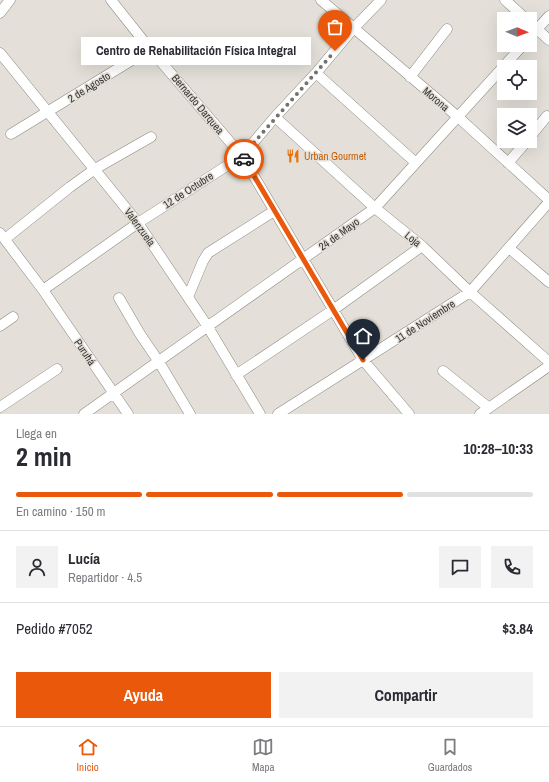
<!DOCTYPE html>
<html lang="es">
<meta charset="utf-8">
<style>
:root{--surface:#fff;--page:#f2f2f3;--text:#2b2b33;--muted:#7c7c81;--line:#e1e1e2;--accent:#ea580c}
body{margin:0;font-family:"Archivo Narrow",sans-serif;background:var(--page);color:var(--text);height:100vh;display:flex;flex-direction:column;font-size:15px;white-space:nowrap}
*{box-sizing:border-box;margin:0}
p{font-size:13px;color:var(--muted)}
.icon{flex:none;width:22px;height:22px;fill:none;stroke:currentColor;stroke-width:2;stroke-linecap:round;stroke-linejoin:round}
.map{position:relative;height:414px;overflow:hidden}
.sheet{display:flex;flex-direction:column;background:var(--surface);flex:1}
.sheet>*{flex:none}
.needle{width:26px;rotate:91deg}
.tools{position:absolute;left:497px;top:12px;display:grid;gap:8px}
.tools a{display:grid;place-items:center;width:40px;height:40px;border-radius:0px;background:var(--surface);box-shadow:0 4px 16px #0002;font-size:20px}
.pin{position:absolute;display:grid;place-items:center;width:34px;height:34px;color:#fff;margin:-41px -17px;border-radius:50% 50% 50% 0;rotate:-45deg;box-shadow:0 0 4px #0007}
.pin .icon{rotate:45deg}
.courier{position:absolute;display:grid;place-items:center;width:40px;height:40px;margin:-20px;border:3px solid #ea580c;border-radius:50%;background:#fff;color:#222;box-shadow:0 1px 5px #0007}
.bubble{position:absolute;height:28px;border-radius:0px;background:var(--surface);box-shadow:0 4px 16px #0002;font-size:13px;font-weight:800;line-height:28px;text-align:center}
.headline em{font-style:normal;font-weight:800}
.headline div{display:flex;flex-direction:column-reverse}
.headline{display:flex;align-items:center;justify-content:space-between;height:68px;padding:0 16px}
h1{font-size:26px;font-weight:800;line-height:30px}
.bar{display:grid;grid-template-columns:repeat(4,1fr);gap:6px 4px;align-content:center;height:48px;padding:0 16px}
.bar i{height:5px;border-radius:3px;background:var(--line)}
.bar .current{background:var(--accent)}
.bar p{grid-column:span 4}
.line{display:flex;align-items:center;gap:10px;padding:0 16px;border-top:1px solid var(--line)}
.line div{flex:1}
.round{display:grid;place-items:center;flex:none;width:42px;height:42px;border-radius:0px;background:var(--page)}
.primary-button{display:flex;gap:8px;margin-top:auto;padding:8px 16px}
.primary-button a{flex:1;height:46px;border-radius:0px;background:var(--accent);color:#fff;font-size:16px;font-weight:800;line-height:46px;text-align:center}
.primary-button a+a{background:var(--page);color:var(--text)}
.tab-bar{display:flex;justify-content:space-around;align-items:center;height:56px;border-top:1px solid var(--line);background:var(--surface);font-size:11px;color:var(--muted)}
.tab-bar a{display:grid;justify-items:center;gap:2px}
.tab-bar .current{color:var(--accent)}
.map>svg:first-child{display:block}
</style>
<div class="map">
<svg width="549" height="414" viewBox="0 0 549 414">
<rect width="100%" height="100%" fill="#e4e0d9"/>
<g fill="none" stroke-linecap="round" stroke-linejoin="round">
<g stroke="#8c8881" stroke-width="11">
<path id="street" d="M 111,0 L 150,49 L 242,156 L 363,360 L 409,414
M 321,0 L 458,117 L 549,200
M 505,0 L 526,19
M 0,13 L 10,0
M 530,23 L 549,40
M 530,37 L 549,16
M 0,53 L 138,223 L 208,327 L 260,414
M 316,73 L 416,163
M 410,77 L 447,29
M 275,117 L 375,208 L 422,246 L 470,292 L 549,362
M 11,134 L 150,49
M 530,137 L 547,116
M 508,163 L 527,141
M 0,233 L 43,290 L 128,414
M 5,239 L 70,187 L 95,169 L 151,137
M 509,248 L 549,282
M 43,290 L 138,223 L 242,156 L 275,117 L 316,73 L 353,29 L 381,0
M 188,297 L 203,261 L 208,253 L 274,211
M 119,298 L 140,334 L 159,362 L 190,414
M 0,326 L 13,317
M 443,371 L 489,408
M 236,375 L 333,310 L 422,246
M 0,407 L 57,369
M 84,414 L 375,208 L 523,45
M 278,414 L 470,292 L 549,202
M 480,414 L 549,366"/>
</g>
<use href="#street" stroke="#fff" stroke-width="10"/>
</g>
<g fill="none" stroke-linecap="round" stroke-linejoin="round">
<path stroke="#74726d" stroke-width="4" stroke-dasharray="0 7.2" d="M 244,159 L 242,156 L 335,51"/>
<path stroke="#ea580c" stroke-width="5" d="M 244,159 L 363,360"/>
</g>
<defs>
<g id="restaurant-bare" transform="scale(1.08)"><path d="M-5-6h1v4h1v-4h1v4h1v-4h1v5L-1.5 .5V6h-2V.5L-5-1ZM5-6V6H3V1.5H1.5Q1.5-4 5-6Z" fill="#e8710a" stroke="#e4e0d9" stroke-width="2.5" paint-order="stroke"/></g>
</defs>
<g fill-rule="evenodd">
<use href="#restaurant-bare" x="293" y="156"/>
</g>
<g text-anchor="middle" stroke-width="3" stroke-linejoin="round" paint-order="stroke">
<g font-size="11" fill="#383633" stroke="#e4e0d9">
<text transform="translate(89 87) rotate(-32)" y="4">2 de Agosto</text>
<text transform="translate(436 99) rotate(40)" y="4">Morona</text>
<text transform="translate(198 104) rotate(50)" y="4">Bernardo Darquea</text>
<text transform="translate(188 190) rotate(-33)" y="4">12 de Octubre</text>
<text transform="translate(140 227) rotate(54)" y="4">Valenzuela</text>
<text transform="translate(339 234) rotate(-36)" y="4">24 de Mayo</text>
<text transform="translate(413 239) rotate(39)" y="4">Loja</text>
<text transform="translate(425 321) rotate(-33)" y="4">11 de Noviembre</text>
<text transform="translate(85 352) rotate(56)" y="4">Puruhá</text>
</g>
<g font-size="11" fill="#c56008" stroke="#e4e0d9" text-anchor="start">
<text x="304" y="160">Urban Gourmet</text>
</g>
</g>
</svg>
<div class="tools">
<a><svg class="needle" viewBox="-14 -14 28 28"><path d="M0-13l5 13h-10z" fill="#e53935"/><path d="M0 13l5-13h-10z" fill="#7c7c81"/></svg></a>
<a><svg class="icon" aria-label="locate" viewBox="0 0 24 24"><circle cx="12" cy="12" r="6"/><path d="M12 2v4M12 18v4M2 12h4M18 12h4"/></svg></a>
<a><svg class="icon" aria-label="layers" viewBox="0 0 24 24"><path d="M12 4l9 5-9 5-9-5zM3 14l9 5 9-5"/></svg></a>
</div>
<div class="pin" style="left:335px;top:51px;background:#ea580c"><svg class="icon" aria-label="bag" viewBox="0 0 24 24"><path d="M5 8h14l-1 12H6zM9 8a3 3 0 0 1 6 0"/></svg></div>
<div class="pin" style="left:363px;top:360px;background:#1f2937"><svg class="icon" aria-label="home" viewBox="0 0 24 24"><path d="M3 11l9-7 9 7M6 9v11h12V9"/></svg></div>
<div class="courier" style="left:244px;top:159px"><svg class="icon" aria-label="car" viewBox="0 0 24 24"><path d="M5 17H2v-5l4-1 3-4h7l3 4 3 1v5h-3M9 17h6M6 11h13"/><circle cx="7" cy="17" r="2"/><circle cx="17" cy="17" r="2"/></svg></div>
<div class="bubble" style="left:81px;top:37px;width:230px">Centro de Rehabilitación Física Integral</div>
</div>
<section class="sheet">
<div class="headline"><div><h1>2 min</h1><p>Llega en</p></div><em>10:28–10:33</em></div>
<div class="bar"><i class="current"></i><i class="current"></i><i class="current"></i><i></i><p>En camino · 150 m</p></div>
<div class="line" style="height:72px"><a class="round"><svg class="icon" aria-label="person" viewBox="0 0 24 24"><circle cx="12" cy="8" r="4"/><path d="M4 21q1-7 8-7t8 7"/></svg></a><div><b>Lucía</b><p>Repartidor · 4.5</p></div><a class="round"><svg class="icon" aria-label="chat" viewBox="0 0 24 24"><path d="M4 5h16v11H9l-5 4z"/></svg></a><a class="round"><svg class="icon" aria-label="phone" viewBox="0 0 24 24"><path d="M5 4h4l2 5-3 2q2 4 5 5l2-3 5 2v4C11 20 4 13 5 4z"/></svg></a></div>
<div class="line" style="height:52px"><div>Pedido #7052</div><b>$3.84</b></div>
<div class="primary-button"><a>Ayuda</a><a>Compartir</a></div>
</section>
<nav class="tab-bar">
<a class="current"><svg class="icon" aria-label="home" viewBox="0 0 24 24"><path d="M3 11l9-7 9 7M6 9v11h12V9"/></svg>Inicio</a>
<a><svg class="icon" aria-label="map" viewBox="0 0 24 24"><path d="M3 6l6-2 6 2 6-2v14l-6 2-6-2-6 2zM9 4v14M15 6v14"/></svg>Mapa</a>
<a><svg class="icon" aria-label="saved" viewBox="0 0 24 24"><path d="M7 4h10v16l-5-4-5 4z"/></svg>Guardados</a>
</nav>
